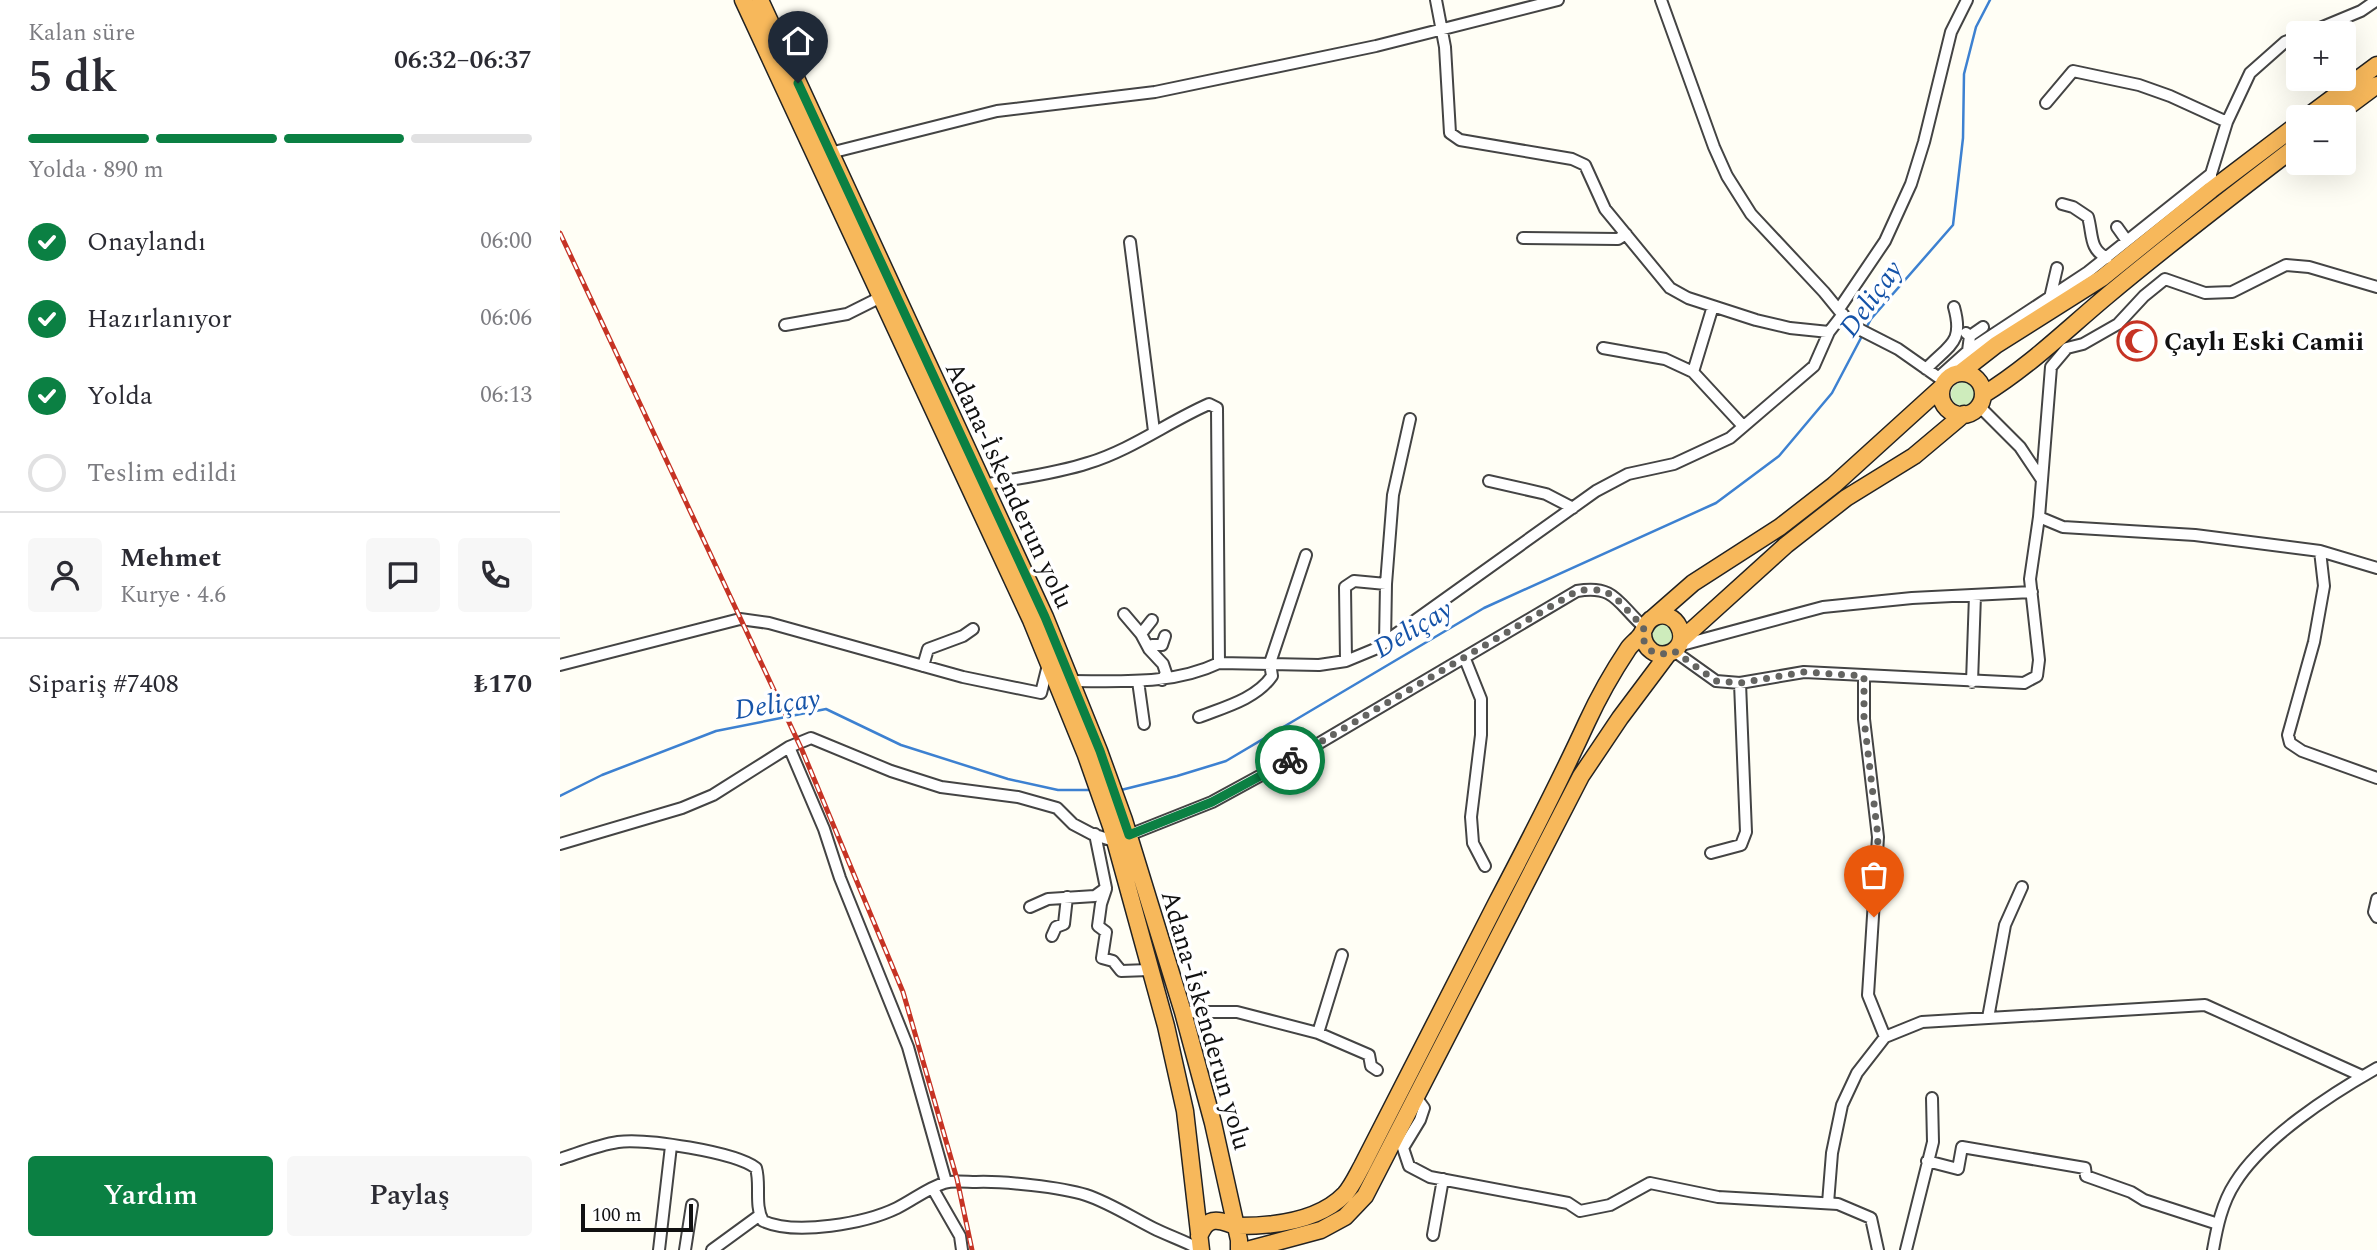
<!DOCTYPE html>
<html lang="tr">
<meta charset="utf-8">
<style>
:root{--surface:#fff;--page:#f7f7f7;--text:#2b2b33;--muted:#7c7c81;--line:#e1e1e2;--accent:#0b8043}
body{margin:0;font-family:Spectral,serif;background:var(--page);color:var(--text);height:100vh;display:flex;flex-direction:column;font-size:26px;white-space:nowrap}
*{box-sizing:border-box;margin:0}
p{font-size:23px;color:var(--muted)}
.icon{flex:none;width:38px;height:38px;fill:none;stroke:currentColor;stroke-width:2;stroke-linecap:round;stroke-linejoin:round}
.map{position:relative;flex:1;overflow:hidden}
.panel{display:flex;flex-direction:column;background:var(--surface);width:560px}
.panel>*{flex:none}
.buttons{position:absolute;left:1726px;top:21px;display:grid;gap:14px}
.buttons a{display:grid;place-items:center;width:70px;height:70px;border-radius:7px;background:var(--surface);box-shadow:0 7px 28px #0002;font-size:35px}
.scale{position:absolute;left:21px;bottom:18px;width:112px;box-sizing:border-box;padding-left:7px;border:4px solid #111;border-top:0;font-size:19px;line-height:24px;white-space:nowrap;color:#111;-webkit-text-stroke:5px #fff;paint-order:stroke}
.pin{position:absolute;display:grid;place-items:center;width:60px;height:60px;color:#fff;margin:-72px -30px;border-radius:50% 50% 50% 0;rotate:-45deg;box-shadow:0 0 7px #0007}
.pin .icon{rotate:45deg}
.courier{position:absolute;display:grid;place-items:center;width:70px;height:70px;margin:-35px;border:5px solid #0b8043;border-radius:50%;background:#fff;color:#222;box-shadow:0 2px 9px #0007}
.headline em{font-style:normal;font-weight:600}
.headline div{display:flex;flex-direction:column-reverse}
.headline{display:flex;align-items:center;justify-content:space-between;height:119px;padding:0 28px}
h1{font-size:46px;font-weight:600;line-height:52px}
.bar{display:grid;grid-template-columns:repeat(4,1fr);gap:10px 7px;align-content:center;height:84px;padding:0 28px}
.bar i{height:9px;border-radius:5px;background:var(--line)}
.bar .on{background:var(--accent)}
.bar p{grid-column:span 4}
.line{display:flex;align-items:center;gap:18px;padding:0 28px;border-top:2px solid var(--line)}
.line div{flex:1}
.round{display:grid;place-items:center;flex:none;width:74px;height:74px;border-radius:7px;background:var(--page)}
ol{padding:0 28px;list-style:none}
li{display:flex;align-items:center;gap:21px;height:77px}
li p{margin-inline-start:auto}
li .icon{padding:7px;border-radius:50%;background:var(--accent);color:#fff;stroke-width:4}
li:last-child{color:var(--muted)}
li i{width:38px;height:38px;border:4px solid var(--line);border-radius:50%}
.button{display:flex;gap:14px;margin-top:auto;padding:14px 28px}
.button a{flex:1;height:80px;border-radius:7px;background:var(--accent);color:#fff;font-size:28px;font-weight:600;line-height:80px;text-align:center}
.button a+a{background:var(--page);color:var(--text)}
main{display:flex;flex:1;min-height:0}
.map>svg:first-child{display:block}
</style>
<main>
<section class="panel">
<div class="headline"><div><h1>5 dk</h1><p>Kalan süre</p></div><em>06:32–06:37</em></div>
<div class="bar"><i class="on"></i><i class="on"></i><i class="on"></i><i></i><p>Yolda · 890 m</p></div>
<ol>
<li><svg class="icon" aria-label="check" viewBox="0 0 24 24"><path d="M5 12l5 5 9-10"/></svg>Onaylandı<p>06:00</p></li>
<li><svg class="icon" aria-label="check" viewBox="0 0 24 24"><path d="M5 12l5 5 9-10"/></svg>Hazırlanıyor<p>06:06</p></li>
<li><svg class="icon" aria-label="check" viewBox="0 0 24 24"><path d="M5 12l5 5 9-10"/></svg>Yolda<p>06:13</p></li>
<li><i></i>Teslim edildi</li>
</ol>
<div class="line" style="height:126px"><a class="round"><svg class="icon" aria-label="person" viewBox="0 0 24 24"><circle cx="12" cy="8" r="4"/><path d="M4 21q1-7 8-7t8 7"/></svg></a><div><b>Mehmet</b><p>Kurye · 4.6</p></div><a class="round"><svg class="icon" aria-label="chat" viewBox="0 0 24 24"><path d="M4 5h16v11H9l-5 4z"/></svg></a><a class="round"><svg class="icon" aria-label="phone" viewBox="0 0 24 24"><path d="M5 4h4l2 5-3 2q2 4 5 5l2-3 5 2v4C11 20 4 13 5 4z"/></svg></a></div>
<div class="line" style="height:91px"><div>Sipariş #7408</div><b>₺170</b></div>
<div class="button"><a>Yardım</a><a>Paylaş</a></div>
</section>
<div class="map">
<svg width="1817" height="1250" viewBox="0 0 1817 1250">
<rect width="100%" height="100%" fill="#fffef5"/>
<path fill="#ceecbc" d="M1391 394a12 12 0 1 1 24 0a12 12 0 1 1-24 0Z
M1090 636a12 12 0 1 1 24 0a12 12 0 1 1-24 0Z"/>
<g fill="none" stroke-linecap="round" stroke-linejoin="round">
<path stroke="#3d81d1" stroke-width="2.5" d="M 1305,330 L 1311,319 L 1393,225 L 1403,138 L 1404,74 L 1416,27 L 1430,0
M 561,790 L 617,776 L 666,761 L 924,608 L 1156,503 L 1219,456 L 1272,393 L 1302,336
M 0,796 L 42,775 L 156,731 L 266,709 L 341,745 L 448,779 L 498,790 L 533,790"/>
<g stroke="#444" stroke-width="14">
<path id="minor" d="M 876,0 L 885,47 L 890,133 L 900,140 L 1012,159 L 1025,165 L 1045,209 L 1110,288 L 1128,298 L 1196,320 L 1230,328 L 1269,332
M 1101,0 L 1154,147 L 1167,176 L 1191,214 L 1264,292 L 1291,325 L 1338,349 L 1385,382
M 1748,33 L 1801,11 L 1817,0
M 1486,103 L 1513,71 L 1579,85 L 1610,96 L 1667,122
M 270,153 L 437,111 L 595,92 L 816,46 L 998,0
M 1651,180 L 1651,174 L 1667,122 L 1690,73 L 1725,42 L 1738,37
M 1502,204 L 1513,207 L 1528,217 C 1533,235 1529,249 1547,258
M 1557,227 L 1567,241
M 963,238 L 1058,239 L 1066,234
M 570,242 L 594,431
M 1490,298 L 1497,268
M 1279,309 L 1325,241 L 1351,184 L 1364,142 L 1391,32 L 1407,0
M 225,325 L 287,314 L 321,297
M 1406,333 L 1410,336 L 1423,327
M 1043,348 L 1105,359 L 1133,372 L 1153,306
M 1408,351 L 1528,272 L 1651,174
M 1366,369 C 1390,344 1404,343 1394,307
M 1133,372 L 1183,426
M 1379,377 L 1408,351 L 1410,336
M 1419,406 L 1460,447 L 1482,480 L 1479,517 L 1503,527 L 1635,535 L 1760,551 L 1817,568
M 1482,480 L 1491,367 L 1507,348 L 1523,344 L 1558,324 L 1584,296 L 1605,279 L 1645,293 L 1672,292 L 1726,265 L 1749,267 L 1817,287
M 929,481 L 986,494 L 1013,508
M 423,485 C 457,478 495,474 528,463 C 571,450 608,422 649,404 L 657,408 L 659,663
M 1760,551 L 1764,586 L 1754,642 L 1728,735 L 1730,743 L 1742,751 L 1817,778
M 564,614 L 581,634 L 589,649 L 603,664 L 606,673 L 602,680
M 581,634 L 592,620
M 825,643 L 826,584 L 833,495 L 850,419
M 1118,646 L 1263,607 L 1352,598 L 1472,592
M 589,649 L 592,645 L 602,645 L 605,636
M 1114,651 L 1156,681 L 1180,683 L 1244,672 L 1464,683 L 1477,676 L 1479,660 L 1470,579 L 1479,517
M 905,659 L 921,699 L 921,735 L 911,817 L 913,843 L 925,866
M 786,661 L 785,587 L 794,581 L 826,584
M 0,665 L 180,619 L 209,623 L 403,677 L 481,693 L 488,665
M 363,666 L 368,649 L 403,636 L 413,629
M 1304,676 L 1304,719 L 1318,837 L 1308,995 L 1325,1037
M 511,681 C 561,681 613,685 659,663 L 759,665 L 786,661 L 815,649 L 1036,491 L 1068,474 L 1114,464 L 1170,438 L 1254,366 L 1269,332 L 1283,314
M 578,681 L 584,724
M 1412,682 L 1415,595
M 639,717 C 665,707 696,699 712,676 L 710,663 L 746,555
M 229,747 L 264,829 L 280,878 L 348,1047 L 386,1182
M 569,835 L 652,802 L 751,748 L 1017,591 C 1055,584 1058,604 1084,627
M 0,844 L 122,808 L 153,795 L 229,747 L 251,738 L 331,771 L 381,787 L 458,797 L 497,808 L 513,824 L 532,834 L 554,841
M 1151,853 L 1181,845 L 1186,832 L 1180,683
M 546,889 L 541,904 L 538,926 L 546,932 L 542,958 L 553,961 L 561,971 L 589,970
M 1817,899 L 1814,912 L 1817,917
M 470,907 L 488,899 L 535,896 L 546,888 L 535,834
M 492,936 L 496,927 L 504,924 L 507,897
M 623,1012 L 677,1012 L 758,1033 L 782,955
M 1428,1018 L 1445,925 L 1462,887
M 758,1033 L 809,1055 L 811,1066 L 817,1070
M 856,1097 L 864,1108 L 860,1120 L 843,1148 L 849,1166 L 870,1177 L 1008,1203 L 1020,1211 L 1050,1205 L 1090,1183 L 1158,1197 L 1278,1204 L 1311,1218 L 1318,1250
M 0,1159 C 19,1153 38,1145 58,1142 C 85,1138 175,1152 196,1168 C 201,1185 194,1205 203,1221 C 236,1236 306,1223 337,1208 C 353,1200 368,1188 384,1183 C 393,1180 407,1182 416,1182 C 443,1181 501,1187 526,1195 C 550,1203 571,1217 593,1228 C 609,1236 625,1241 641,1250
M 1367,1161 L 1398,1169 L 1402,1147 L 1525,1168 L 1526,1176 L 1571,1192 L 1584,1200 L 1658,1224
M 373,1189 L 400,1236 L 402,1250
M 1268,1203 L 1272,1153 L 1282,1105 L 1297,1073 L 1325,1037 L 1362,1022 L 1645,1005 L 1802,1076
M 873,1235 L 883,1179
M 99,1250 L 111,1146
M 125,1250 L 132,1205
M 152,1250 L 200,1215
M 1346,1250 L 1373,1142 L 1372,1098
M 1653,1250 C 1657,1227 1662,1203 1675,1183 C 1703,1138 1771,1094 1817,1068"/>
</g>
<g stroke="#222" stroke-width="19">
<path id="highway" d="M 183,0 L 471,620 L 526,755 L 551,826 L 606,1026 L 625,1111 L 641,1250
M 200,0 L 485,617 L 539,751 L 564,820 L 623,1012 L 653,1123 L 679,1240 L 679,1250
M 1747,117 L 1817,65
M 1774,117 L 1817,85
M 1400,373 L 1436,345 L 1542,278 L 1651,190 L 1738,124
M1381 394a21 21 0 1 1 42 0a21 21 0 1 1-42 0Z
M 1423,395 C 1470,366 1506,330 1548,295 C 1610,243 1674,194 1738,145
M 1093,618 L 1133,583 L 1220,527 L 1274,485 L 1382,387
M 1121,640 L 1226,545 L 1286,498 L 1354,456 L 1404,414
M 639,1236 C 643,1229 645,1223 653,1221 C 663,1219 670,1226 679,1226 C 715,1226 759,1221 785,1194 C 792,1186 797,1175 802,1166 C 847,1078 892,990 937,902 C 968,843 999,783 1027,722 C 1039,696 1052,673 1068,649 C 1072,643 1079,639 1082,633 C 1086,627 1086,621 1095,617 C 1116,608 1132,640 1112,652 C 1097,660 1083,648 1083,633
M 687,1250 L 761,1230 L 785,1217 L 805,1196 L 1021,776 L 1060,718 L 1108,654"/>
</g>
<use href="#minor" stroke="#fff" stroke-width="10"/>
<use href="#highway" stroke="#f7b85b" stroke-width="16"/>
<g stroke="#c63324" stroke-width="5">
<path id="rail" d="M 0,233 L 242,750 L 343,992 L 397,1179 L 412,1250"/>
</g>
<use href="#rail" stroke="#fff" stroke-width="2.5" stroke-dasharray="8" stroke-linecap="butt"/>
</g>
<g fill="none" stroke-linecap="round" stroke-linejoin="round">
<path stroke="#646461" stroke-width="7" stroke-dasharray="0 12.6" d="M 730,760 L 1017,591 C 1055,584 1058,604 1084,627 C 1079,647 1095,660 1114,651 L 1156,681 L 1180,683 L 1244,672 L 1304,676 L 1304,719 L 1318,837 L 1314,917"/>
<path stroke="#0b8043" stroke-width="9" d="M 238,83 L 485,617 L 540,751 L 569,835 L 652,802 L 730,760"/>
</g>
<defs>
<g id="mosque-ring" transform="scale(2.0125)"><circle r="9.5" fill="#fff" stroke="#c63324" stroke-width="1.5"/><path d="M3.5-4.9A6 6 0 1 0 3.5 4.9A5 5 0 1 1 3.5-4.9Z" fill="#c63324"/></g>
</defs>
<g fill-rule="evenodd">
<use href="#mosque-ring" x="1577" y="341"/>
</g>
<g text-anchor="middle" stroke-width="7" stroke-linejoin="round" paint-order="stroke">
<g font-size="26" font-weight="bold" fill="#111" stroke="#fff" text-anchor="start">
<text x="1604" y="350">Çaylı Eski Camii</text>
</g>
<g font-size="26" fill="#111" stroke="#fff">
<text transform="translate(450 485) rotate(65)" y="9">Adana-İskenderun yolu</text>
<text transform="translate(647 1020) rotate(74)" y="9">Adana-İskenderun yolu</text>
</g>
<g font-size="28" font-style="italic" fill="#1553a8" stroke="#fff">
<text transform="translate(1310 298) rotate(-54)" y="10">Deliçay</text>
<text transform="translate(852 628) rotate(-31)" y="10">Deliçay</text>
<text transform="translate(217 703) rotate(-8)" y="10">Deliçay</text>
</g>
</g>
</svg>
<div class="buttons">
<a>+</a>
<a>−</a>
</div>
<div class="scale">100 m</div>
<div class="pin" style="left:1314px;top:917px;background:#ea580c"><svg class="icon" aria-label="bag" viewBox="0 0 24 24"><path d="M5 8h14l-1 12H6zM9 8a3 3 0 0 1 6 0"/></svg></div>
<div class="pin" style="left:238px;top:83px;background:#1f2937"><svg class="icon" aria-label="home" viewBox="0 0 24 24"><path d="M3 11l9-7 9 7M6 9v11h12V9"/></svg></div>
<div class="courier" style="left:730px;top:760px"><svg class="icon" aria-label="bike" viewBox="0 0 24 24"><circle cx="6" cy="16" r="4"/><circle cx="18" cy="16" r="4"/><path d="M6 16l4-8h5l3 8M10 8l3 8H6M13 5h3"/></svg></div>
</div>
</main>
